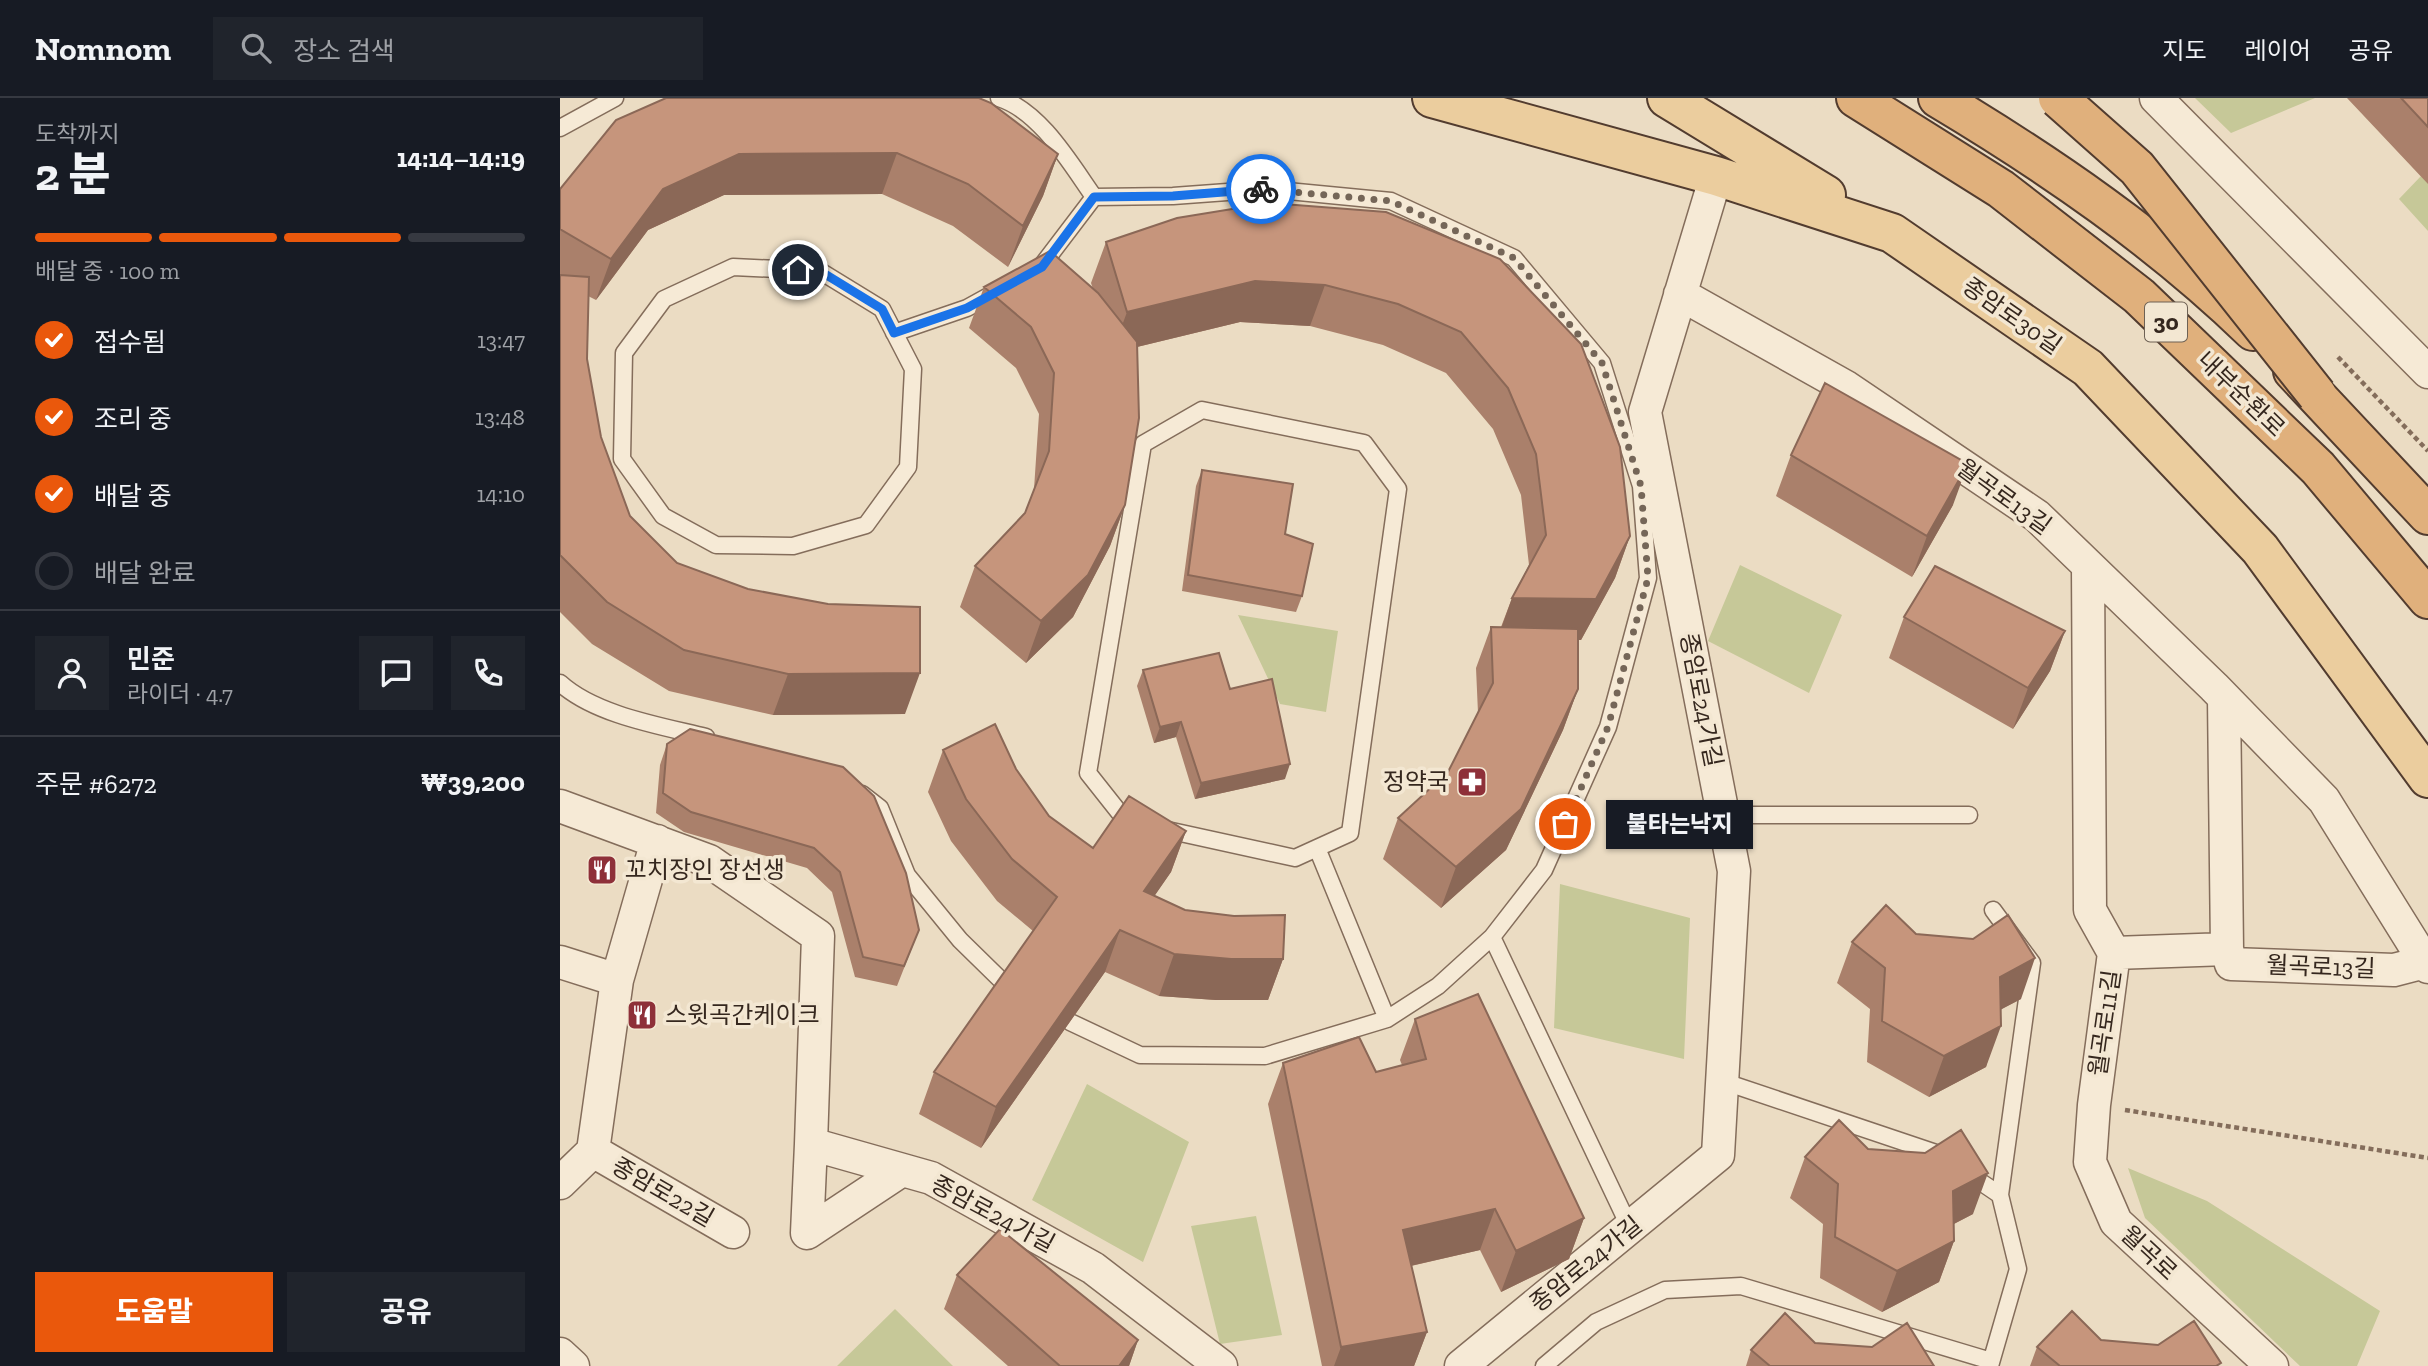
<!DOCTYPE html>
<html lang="ko">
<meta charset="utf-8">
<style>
:root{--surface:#171b24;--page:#20242c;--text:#f1f3f6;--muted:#9ea1a6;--line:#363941;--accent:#ea580c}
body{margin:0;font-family:"Zilla Slab","Noto Sans KR",serif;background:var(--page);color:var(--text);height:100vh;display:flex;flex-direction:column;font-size:26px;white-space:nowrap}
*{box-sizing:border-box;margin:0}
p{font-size:23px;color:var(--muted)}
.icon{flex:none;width:38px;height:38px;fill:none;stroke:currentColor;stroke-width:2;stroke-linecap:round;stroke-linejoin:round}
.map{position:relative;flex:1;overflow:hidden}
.drawer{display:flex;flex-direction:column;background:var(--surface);width:560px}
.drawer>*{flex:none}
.pin{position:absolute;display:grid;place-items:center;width:60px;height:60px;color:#fff;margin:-30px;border:4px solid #fff;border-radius:50%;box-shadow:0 2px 7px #0007}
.courier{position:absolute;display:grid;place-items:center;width:70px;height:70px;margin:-35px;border:5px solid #1a73e8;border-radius:50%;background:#fff;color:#222;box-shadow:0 2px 9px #0007}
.bubble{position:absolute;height:49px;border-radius:0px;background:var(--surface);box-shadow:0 2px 5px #0004;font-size:23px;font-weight:800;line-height:49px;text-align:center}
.headline em{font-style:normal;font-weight:800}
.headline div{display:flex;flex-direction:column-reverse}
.headline{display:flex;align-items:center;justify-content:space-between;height:119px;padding:0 35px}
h1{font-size:46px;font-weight:800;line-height:52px}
.bar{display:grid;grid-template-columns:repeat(4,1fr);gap:10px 7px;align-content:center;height:84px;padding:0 35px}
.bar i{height:9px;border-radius:5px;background:var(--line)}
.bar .selected{background:var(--accent)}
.bar p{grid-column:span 4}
.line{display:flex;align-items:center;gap:18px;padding:0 35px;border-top:2px solid var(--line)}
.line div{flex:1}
.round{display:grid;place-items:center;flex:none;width:74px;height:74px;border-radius:0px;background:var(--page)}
ol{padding:0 35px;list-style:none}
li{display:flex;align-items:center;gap:21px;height:77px}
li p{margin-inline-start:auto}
li .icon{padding:7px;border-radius:50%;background:var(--accent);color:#fff;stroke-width:4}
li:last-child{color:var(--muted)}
li i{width:38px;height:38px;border:4px solid var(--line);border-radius:50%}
.cta{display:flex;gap:14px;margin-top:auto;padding:14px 35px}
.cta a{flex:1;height:80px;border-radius:0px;background:var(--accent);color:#fff;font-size:28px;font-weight:800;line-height:80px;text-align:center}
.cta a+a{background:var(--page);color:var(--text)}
header{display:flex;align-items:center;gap:42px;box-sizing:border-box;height:98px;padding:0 35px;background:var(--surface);border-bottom:2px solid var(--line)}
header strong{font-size:33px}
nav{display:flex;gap:38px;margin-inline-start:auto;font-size:24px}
.search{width:490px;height:63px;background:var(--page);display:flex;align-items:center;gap:18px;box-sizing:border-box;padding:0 24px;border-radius:0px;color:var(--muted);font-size:26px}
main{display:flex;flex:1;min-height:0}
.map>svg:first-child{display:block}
</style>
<header>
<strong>Nomnom</strong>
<div class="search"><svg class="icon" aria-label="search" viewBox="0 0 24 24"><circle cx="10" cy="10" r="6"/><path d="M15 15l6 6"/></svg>장소 검색</div>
<nav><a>지도</a><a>레이어</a><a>공유</a></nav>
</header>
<main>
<section class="drawer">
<div class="headline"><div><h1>2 분</h1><p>도착까지</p></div><em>14:14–14:19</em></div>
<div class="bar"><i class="selected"></i><i class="selected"></i><i class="selected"></i><i></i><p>배달 중 · 100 m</p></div>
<ol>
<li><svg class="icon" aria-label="check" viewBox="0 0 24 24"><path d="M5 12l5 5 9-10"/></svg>접수됨<p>13:47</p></li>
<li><svg class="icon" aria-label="check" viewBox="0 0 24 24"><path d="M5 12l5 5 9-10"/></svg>조리 중<p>13:48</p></li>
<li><svg class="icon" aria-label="check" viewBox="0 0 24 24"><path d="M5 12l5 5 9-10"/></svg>배달 중<p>14:10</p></li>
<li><i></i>배달 완료</li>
</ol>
<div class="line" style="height:126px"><a class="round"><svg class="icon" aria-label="person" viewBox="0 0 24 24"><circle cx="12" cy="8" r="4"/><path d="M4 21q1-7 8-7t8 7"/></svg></a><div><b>민준</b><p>라이더 · 4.7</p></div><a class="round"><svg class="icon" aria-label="chat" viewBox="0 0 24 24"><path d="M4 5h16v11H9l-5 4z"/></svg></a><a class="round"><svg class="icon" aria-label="phone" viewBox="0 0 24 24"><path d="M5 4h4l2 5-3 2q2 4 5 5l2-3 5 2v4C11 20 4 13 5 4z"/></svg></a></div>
<div class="line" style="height:91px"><div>주문 #6272</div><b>₩39,200</b></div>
<div class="cta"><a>도움말</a><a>공유</a></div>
</section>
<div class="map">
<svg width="1868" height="1268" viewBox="0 0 1868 1268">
<rect width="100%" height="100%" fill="#ebdcc3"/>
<path fill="#c6c898" d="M 1635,0 L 1755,0 L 1671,35 Z
M 1861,78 L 1868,85 L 1868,133 L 1839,101 Z
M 1180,467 L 1282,517 L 1249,595 L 1148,543 Z
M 678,517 L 778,533 L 766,614 L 720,606 Z
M 1000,786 L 1130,820 L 1124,961 L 994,930 Z
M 527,986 L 629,1044 L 583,1164 L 472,1102 Z
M 1568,1070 L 1647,1103 L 1820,1213 L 1797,1268 L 1740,1268 L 1585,1120 Z
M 696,1118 L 722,1237 L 660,1246 L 631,1128 Z
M 335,1211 L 393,1268 L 277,1268 Z"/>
<path fill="#ebdcc3" d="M 1239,0 L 1390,0 L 1572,141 L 1710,263 L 1868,432 L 1868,484 L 1516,136 L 1369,70 Z"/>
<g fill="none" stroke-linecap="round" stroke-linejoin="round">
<g stroke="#846d5b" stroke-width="19">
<path id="service" d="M 439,0 C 480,13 510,65 534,99
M 0,30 L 55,0
M 173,169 L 260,173 L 322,211 L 353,271 L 348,369 L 306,427 L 233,448 L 156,447 L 103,418 L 62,361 L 64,255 L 104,201 Z
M 480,170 L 534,99 L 613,98 L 708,91 L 831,103 L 954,160 L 1042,265 L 1081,388 L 1088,480 L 1048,629 L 984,772 L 932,839 L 878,888 L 827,921 L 705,958 L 580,957 L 510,924
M 334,235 L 407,210 L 436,194
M 642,312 L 804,345 L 838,391 L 790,735 L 735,760 L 566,723 L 528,675 L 583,346 Z
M 0,585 C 35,617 101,628 146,639
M 302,696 L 320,710 L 347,777 L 400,842 L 448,889
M 1164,717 L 1409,717
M 757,750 L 827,921
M 1433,812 L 1472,865 L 1440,1097
M 932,839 L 1070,1130
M 1162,983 L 1379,1056 L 1388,1062
M 1406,1074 L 1440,1097 L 1458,1171 L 1430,1268
M 984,1268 L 1036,1224 L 1105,1192 L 1181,1188 L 1431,1263"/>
</g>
<g stroke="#846d5b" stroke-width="35">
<path id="minor" d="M 1596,0 L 1868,274
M 1120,196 L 1286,289 L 1477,418 L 1654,589 L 1764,702 L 1868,869
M 1528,468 L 1530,812 L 1554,855 L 1534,1007 L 1530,1064 L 1556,1124 L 1712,1268
M 1664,600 L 1667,851 L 1671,866 L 1834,872 L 1865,864
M 0,708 L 149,763 L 258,838 L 251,1046 L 371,1080 L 533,1170 L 661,1268
M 1554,855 L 1667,851
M 0,864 L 57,882
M 251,1046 L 247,1135 L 342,1072
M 33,1053 L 173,1134
M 0,1085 L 33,1053 L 57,882 L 97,743
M 0,1256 L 13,1268
M 901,1268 L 1158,1057 L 1174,773 L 1085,314 L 1156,78"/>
</g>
<g stroke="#523c2f" stroke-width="42">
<path id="primary" d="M 872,0 L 1156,78 L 1332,135 L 1528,270 L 1700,451 L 1868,680
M 1107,0 L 1266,97"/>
</g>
<g stroke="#523c2f" stroke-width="42">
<path id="trunk" d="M 1296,0 L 1441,91 L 1579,198 L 1758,370 L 1868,501
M 1378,0 C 1490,67 1599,142 1693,233
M 1733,273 L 1868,417"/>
</g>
<path stroke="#846d5b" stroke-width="4.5" stroke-dasharray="5 3.5" stroke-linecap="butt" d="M 1778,259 L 1868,353
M 1565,1012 L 1868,1060"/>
<use href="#service" stroke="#f6ead6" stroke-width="16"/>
<use href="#minor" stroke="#f6ead6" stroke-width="32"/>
<use href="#primary" stroke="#ebcd9e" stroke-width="38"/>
<use href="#trunk" stroke="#e0b07c" stroke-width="38"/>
<g stroke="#523c2f" stroke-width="42" stroke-linecap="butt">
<path id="trunk-bridge" d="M 1498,0 L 1577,70 L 1757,297"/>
</g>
<use href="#trunk-bridge" stroke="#e0b07c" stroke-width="38"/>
</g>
<path fill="#aa806b" d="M 1787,0 L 1868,0 L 1868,86 Z
M 56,22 L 498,56 L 483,98 L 448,169 L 393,128 L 322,96 L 164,97 L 88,132 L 36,202 L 28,198 L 27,261 L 41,339 L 70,418 L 117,465 L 345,616 L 213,617 L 109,593 L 32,546 L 0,514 L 0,91 Z
M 826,114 L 1070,438 L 1055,480 L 1021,542 L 1018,542 L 1018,591 L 1003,632 L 946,752 L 881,810 L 823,761 L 838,720 L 888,674 L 918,615 L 916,570 L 931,529 L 941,529 L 952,500 L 969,467 L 961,397 L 933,331 L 886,275 L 823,247 L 750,228 L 680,224 L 577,249 L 565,407 L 550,448 L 513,519 L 466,565 L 400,509 L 415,468 L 465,415 L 474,391 L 479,316 L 456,270 L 409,230 L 424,189 L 533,191 L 531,185 L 546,144 Z
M 1231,357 L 1393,407 L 1352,479 L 1216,398 Z
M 642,372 L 725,436 L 742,498 L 736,514 L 622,493 L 636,388 Z
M 1344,519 L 1505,533 L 1490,573 L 1453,631 L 1329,560 Z
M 583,572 L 670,591 L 725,681 L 635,701 L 616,639 L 594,645 L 577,588 Z
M 130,631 L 359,832 L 337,888 L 295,879 L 272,794 L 247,770 L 124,734 L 96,715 L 100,667 L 107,646 Z
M 383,652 L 456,671 L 489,718 L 533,750 L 626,733 L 611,774 L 594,798 L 723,861 L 708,902 L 656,902 L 599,898 L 545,874 L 421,1050 L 359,1016 L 374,974 L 473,833 L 437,803 L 391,743 L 368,694 Z
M 1356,836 L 1461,901 L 1441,911 L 1426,969 L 1369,999 L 1307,964 L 1310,911 L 1277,885 L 1292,844 Z
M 855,921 L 1024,1120 L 1009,1161 L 941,1194 L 920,1152 L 851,1168 L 867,1234 L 854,1268 L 762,1268 L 708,1006 L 723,965 L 816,974 L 842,967 L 840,962 Z
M 1308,1051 L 1413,1116 L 1394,1126 L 1394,1143 L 1379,1184 L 1322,1214 L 1260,1180 L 1263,1126 L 1230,1100 L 1245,1059 Z
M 397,1177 L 578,1242 L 569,1268 L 448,1268 L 384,1211 Z
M 1541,1242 L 1660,1268 L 1470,1268 L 1477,1249 Z
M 1255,1245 L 1374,1268 L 1186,1268 L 1191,1252 Z"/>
<path fill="#8b6857" d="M 337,55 L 322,96 L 164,97 L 88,132 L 36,202 L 51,161 L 103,91 L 179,56 Z
M 498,56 L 483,98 L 448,169 L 463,128 Z
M 695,183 L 765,187 L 750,228 L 680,224 L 552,255 L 567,214 Z
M 1408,366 L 1393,407 L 1352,479 L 1367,438 Z
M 565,407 L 550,448 L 513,519 L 466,565 L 481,523 Z
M 1070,438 L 1055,480 L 1021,542 L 937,542 L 952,500 Z
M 1505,533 L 1490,573 L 1453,631 L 1468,590 Z
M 360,575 L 345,616 L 213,617 L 228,576 Z
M 1018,591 L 1003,632 L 946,752 L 881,810 L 896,769 Z
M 621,624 L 616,639 L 594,645 L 600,629 Z
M 730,666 L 725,681 L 635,701 L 641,685 Z
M 626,733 L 611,774 L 569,835 L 584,793 Z
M 560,832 L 545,874 L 421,1050 L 436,1009 Z
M 614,856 L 723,861 L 708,902 L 656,902 L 599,898 Z
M 1475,860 L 1461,901 L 1425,920 L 1440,879 Z
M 1441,928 L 1426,969 L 1369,999 L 1384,958 Z
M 1428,1075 L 1413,1116 L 1378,1134 L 1393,1093 Z
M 935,1111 L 920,1152 L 828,1173 L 843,1132 Z
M 1024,1120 L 1009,1161 L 941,1194 L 956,1153 Z
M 1394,1143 L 1379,1184 L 1322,1214 L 1337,1173 Z
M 867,1234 L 854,1268 L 774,1268 L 781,1249 Z
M 578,1242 L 569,1268 L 559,1268 Z"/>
<path fill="#c6957c" stroke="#8b6857" stroke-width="2" d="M 106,0 L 419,0 L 431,5 L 498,56 L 463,128 L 408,86 L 337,55 L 179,56 L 103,91 L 51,161 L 0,131 L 0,91 L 56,22 Z
M 1841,0 L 1868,0 L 1868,29 Z
M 709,105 L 826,114 L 940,161 L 1021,246 L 1060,349 L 1070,438 L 1036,501 L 952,500 L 986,437 L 976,356 L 948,290 L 901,234 L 838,206 L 765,187 L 695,183 L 567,214 L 546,144 L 617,120 Z
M 490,153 L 538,195 L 577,244 L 579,320 L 565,407 L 528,477 L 481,523 L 415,468 L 465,415 L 489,353 L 494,275 L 471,229 L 424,189 Z
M 0,177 L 29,179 L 27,261 L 41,339 L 70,418 L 117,465 L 188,491 L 268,506 L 360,509 L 360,575 L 228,576 L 124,552 L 47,504 L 0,457 Z
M 1265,285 L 1408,366 L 1367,438 L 1231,357 Z
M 642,372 L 733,386 L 725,436 L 753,446 L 742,498 L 628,477 Z
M 1375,468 L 1505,533 L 1468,590 L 1344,519 Z
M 931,529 L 1018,531 L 1018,591 L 961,711 L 896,769 L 838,720 L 888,674 L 933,585 Z
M 659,555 L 670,591 L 712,581 L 730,666 L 641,685 L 621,624 L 600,629 L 583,572 Z
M 435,626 L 456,671 L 489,718 L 533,750 L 569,698 L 626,733 L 584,793 L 625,812 L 674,818 L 725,817 L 723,861 L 671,861 L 614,856 L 560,832 L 436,1009 L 374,974 L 497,799 L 452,761 L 406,701 L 383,652 Z
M 130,631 L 283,669 L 314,698 L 346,775 L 359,832 L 344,868 L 303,859 L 280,774 L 254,750 L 131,714 L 103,695 L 107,646 Z
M 1326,807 L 1356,836 L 1413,841 L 1448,817 L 1475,860 L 1440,879 L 1441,928 L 1384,958 L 1322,923 L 1325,870 L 1292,844 Z
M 918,896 L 1024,1120 L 956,1153 L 935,1111 L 843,1132 L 867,1234 L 781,1249 L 723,965 L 799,939 L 816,974 L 866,961 L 855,921 Z
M 1279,1022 L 1308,1051 L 1365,1055 L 1401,1032 L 1428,1075 L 1393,1093 L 1394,1143 L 1337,1173 L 1275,1139 L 1278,1086 L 1245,1059 Z
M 440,1131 L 578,1242 L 559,1268 L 500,1268 L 397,1177 Z
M 1512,1213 L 1541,1242 L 1598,1247 L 1634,1223 L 1661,1265 L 1656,1268 L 1500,1268 L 1477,1249 Z
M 1225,1215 L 1255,1245 L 1312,1249 L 1347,1225 L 1374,1268 L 1210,1268 L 1191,1252 Z"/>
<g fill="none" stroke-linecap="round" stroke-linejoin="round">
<path stroke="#756658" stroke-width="7" stroke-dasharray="0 12.6" d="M 701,91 L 831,103 L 954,160 L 1042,265 L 1081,388 L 1088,480 L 1048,629 L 1005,726"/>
<path stroke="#1a73e8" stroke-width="9" d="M 238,172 L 260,173 L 322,211 L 334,235 L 407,210 L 482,169 L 534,99 L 613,98 L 701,91"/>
</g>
<defs>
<g id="pharmacy-square" transform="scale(1.575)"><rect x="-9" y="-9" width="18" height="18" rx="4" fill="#8e3039" stroke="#f3e7d2"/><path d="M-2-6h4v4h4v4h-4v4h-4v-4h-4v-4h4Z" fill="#fff"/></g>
<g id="restaurant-square" transform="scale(1.575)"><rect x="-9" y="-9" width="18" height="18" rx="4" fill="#8e3039" stroke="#f3e7d2"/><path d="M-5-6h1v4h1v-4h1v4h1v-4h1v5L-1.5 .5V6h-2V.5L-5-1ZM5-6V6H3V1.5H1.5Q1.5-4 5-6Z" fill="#fff"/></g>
</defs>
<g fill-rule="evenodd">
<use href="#pharmacy-square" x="912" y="684"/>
<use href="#restaurant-square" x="42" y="772"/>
<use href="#restaurant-square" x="82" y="917"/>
</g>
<g text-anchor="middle" stroke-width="7" stroke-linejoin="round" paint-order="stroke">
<rect fill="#f3e7d2" stroke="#6e6154" stroke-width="2" x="1585" y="204.5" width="42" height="39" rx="5"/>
<g font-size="23" font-weight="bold" fill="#35271e">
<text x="1606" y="232">30</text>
</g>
<g font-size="24" fill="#35271e" stroke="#f3e7d2">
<text transform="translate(1452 218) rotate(35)" y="8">종암로30길</text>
<text transform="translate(1681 296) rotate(44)" y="8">내부순환로</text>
<text transform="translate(1444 399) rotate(36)" y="8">월곡로13길</text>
<text transform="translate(1141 602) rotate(79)" y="8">종암로24가길</text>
<text transform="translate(1761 869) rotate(2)" y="8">월곡로13길</text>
<text transform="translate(1545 925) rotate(-82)" y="8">월곡로11길</text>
<text transform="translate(103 1094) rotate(30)" y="8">종암로22길</text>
<text transform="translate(433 1116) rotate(28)" y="8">종암로24가길</text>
<text transform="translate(1589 1155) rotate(43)" y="8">월곡로</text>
<text transform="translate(1026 1166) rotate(-39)" y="8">종암로24가길</text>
</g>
<g font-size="24" fill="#35271e" stroke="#f3e7d2" text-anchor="start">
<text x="889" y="692" text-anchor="end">정약국</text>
<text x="65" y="780">꼬치장인 장선생</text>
<text x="105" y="925">스윗곡간케이크</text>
</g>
</g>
</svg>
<div class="pin" style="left:1005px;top:726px;background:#ea580c"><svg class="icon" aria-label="bag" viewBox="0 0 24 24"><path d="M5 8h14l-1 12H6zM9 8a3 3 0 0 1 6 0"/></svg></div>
<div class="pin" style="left:238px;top:172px;background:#1f2937"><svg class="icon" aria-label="home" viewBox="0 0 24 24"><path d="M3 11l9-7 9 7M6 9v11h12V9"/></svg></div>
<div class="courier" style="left:701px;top:91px"><svg class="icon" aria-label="bike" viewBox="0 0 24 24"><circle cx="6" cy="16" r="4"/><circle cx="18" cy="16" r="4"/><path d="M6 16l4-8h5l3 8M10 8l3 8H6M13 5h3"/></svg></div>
<div class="bubble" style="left:1046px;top:702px;width:147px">불타는낙지</div>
</div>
</main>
